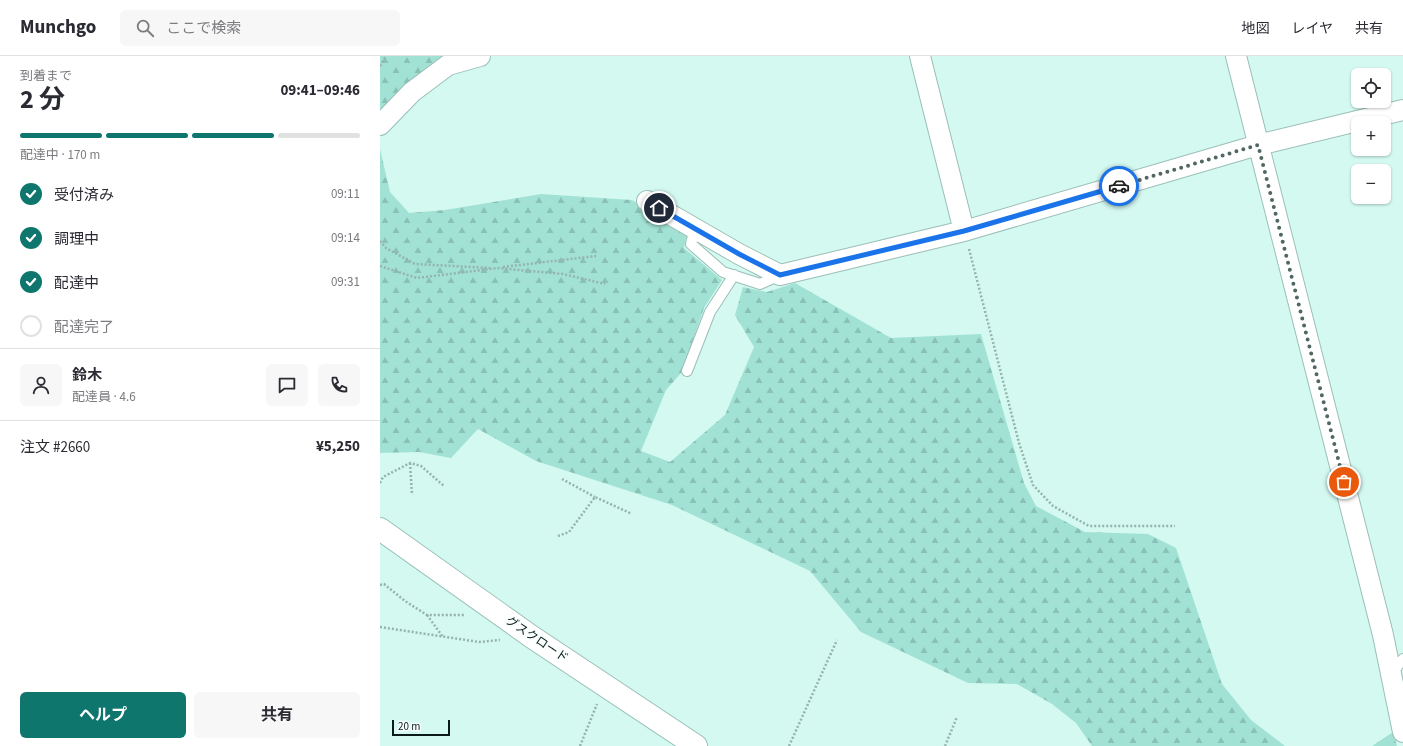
<!DOCTYPE html>
<html lang="ja">
<meta charset="utf-8">
<style>
:root{--surface:#fff;--page:#f7f7f7;--text:#2b2b33;--muted:#7c7c81;--line:#e1e1e2;--accent:#0f766e}
body{margin:0;font-family:"Source Sans 3","Noto Sans JP",sans-serif;background:var(--page);color:var(--text);height:100vh;display:flex;flex-direction:column;font-size:15px;white-space:nowrap}
*{box-sizing:border-box;margin:0}
p{font-size:13px;color:var(--muted)}
.icon{flex:none;width:22px;height:22px;fill:none;stroke:currentColor;stroke-width:2;stroke-linecap:round;stroke-linejoin:round}
.map{position:relative;flex:1;overflow:hidden}
.drawer{display:flex;flex-direction:column;background:var(--surface);width:380px}
.drawer>*{flex:none}
.controls{position:absolute;left:971px;top:12px;display:grid;gap:8px}
.controls a{display:grid;place-items:center;width:40px;height:40px;border-radius:6px;background:var(--surface);box-shadow:0 1px 3px #0004;font-size:20px}
.scale{position:absolute;left:12px;bottom:10px;width:58px;box-sizing:border-box;padding-left:4px;border:2px solid #0b1917;border-top:0;font-size:11px;line-height:14px;white-space:nowrap;color:#0b1917;-webkit-text-stroke:3px #f7fefd;paint-order:stroke}
.pin{position:absolute;display:grid;place-items:center;width:34px;height:34px;color:#fff;margin:-17px;border:2px solid #fff;border-radius:50%;box-shadow:0 1px 4px #0007}
.courier{position:absolute;display:grid;place-items:center;width:40px;height:40px;margin:-20px;border:3px solid #1a73e8;border-radius:50%;background:#fff;color:#222;box-shadow:0 1px 5px #0007}
.summary em{font-style:normal;font-weight:700}
.summary div{display:flex;flex-direction:column-reverse}
.summary{display:flex;align-items:center;justify-content:space-between;height:68px;padding:0 20px}
h1{font-size:26px;font-weight:700;line-height:30px}
.bar{display:grid;grid-template-columns:repeat(4,1fr);gap:6px 4px;align-content:center;height:48px;padding:0 20px}
.bar i{height:5px;border-radius:3px;background:var(--line)}
.bar .on{background:var(--accent)}
.bar p{grid-column:span 4}
.line{display:flex;align-items:center;gap:10px;padding:0 20px;border-top:1px solid var(--line)}
.line div{flex:1}
.round{display:grid;place-items:center;flex:none;width:42px;height:42px;border-radius:6px;background:var(--page)}
ol{padding:0 20px;list-style:none}
li{display:flex;align-items:center;gap:12px;height:44px}
li p{margin-inline-start:auto}
li .icon{padding:4px;border-radius:50%;background:var(--accent);color:#fff;stroke-width:4}
li:last-child{color:var(--muted)}
li i{width:22px;height:22px;border:2px solid var(--line);border-radius:50%}
.primary-button{display:flex;gap:8px;margin-top:auto;padding:8px 20px}
.primary-button a{flex:1;height:46px;border-radius:6px;background:var(--accent);color:#fff;font-size:16px;font-weight:700;line-height:46px;text-align:center}
.primary-button a+a{background:var(--page);color:var(--text)}
header{display:flex;align-items:center;gap:24px;box-sizing:border-box;height:56px;padding:0 20px;background:var(--surface);border-bottom:1px solid var(--line)}
header strong{font-size:19px}
nav{display:flex;gap:22px;margin-inline-start:auto;font-size:14px}
.search{width:280px;height:36px;background:var(--page);display:flex;align-items:center;gap:10px;box-sizing:border-box;padding:0 14px;border-radius:6px;color:var(--muted);font-size:15px}
main{display:flex;flex:1;min-height:0}
.map>svg:first-child{display:block}
</style>
<header>
<strong>Munchgo</strong>
<div class="search"><svg class="icon" aria-label="search" viewBox="0 0 24 24"><circle cx="10" cy="10" r="6"/><path d="M15 15l6 6"/></svg>ここで検索</div>
<nav><a>地図</a><a>レイヤ</a><a>共有</a></nav>
</header>
<main>
<section class="drawer">
<div class="summary"><div><h1>2 分</h1><p>到着まで</p></div><em>09:41–09:46</em></div>
<div class="bar"><i class="on"></i><i class="on"></i><i class="on"></i><i></i><p>配達中 · 170 m</p></div>
<ol>
<li><svg class="icon" aria-label="check" viewBox="0 0 24 24"><path d="M5 12l5 5 9-10"/></svg>受付済み<p>09:11</p></li>
<li><svg class="icon" aria-label="check" viewBox="0 0 24 24"><path d="M5 12l5 5 9-10"/></svg>調理中<p>09:14</p></li>
<li><svg class="icon" aria-label="check" viewBox="0 0 24 24"><path d="M5 12l5 5 9-10"/></svg>配達中<p>09:31</p></li>
<li><i></i>配達完了</li>
</ol>
<div class="line" style="height:72px"><a class="round"><svg class="icon" aria-label="person" viewBox="0 0 24 24"><circle cx="12" cy="8" r="4"/><path d="M4 21q1-7 8-7t8 7"/></svg></a><div><b>鈴木</b><p>配達員 · 4.6</p></div><a class="round"><svg class="icon" aria-label="chat" viewBox="0 0 24 24"><path d="M4 5h16v11H9l-5 4z"/></svg></a><a class="round"><svg class="icon" aria-label="phone" viewBox="0 0 24 24"><path d="M5 4h4l2 5-3 2q2 4 5 5l2-3 5 2v4C11 20 4 13 5 4z"/></svg></a></div>
<div class="line" style="height:52px"><div>注文 #2660</div><b>¥5,250</b></div>
<div class="primary-button"><a>ヘルプ</a><a>共有</a></div>
</section>
<div class="map">
<svg width="1023" height="690" viewBox="0 0 1023 690">
<defs>
<pattern id="forest-firs" width="22" height="20" patternUnits="userSpaceOnUse"><rect width="22" height="20" fill="#a2e2d5"/><path d="M5 1l3.5 6h-7zM16 11l3.5 6h-7z" fill="#8ac1b6"/></pattern>
</defs>
<rect width="100%" height="100%" fill="#d3f9f1"/>
<path fill="url(#forest-firs)" d="M 0,0 L 63,0 L 0,54 Z
M 0,93 L 10,136 L 29,157 L 65,154 L 161,138 L 252,144 L 307,177 L 304,192 L 342,224 L 324,252 L 302,316 L 286,334 L 261,395 L 290,406 L 345,359 L 374,291 L 355,259 L 363,231 L 387,236 L 415,227 L 511,282 L 601,278 L 644,427 L 656,450 L 705,476 L 768,478 L 796,492 L 842,628 L 871,664 L 905,690 L 712,690 L 696,667 L 672,648 L 637,628 L 588,627 L 481,576 L 430,515 L 292,449 L 156,405 L 98,373 L 71,402 L 39,396 L 0,397 Z
M 1013,676 L 1017,690 L 992,690 Z"/>
<g fill="none" stroke-linecap="round" stroke-linejoin="round">
<g stroke="#9abfb7" stroke-width="12">
<path id="service" d="M 315,172 L 311,188 L 343,216 L 380,228 L 400,219
M 307,315 L 330,256 L 354,219
M 1011,618 L 1023,603"/>
</g>
<g stroke="#9abfb7" stroke-width="22">
<path id="minor" d="M 540,0 L 584,175 L 878,89 L 1023,54
M 856,0 L 1003,579 L 1023,676
M 0,69 L 32,36 L 68,9 L 100,0
M 267,145 L 359,198 L 400,219 L 584,175"/>
</g>
<g stroke="#9abfb7" stroke-width="24">
<path id="tertiary" d="M 0,473 L 152,581 L 316,690"/>
</g>
<path stroke="#95b3ad" stroke-width="2.5" stroke-dasharray="2 2" stroke-linecap="butt" d="M 0,10 L 6,0
M 0,185 L 6,192 L 35,208 L 110,212
M 589,193 L 639,387 L 653,429 L 673,450 L 709,470 L 795,470
M 0,210 L 37,222 L 117,212 L 183,218 L 225,228
M 123,211 L 216,200
M 30,407 L 32,439
M 182,423 L 215,441
M 0,427 L 3,421 L 30,407 L 41,410 L 64,430
M 178,480 L 189,476 L 215,441 L 252,458
M 0,529 L 4,528 L 25,545 L 47,559 L 85,559
M 47,559 L 63,581
M 0,571 L 99,586 L 120,584
M 200,690 L 217,648
M 409,690 L 457,584
M 565,690 L 577,661"/>
<use href="#service" stroke="#fff" stroke-width="10"/>
<use href="#minor" stroke="#fff" stroke-width="20"/>
<use href="#tertiary" stroke="#fff" stroke-width="22"/>
</g>
<g fill="none" stroke-linecap="round" stroke-linejoin="round">
<path stroke="#516763" stroke-width="4" stroke-dasharray="0 7.2" d="M 739,130 L 878,89 L 964,426"/>
<path stroke="#1a73e8" stroke-width="5" d="M 279,152 L 359,198 L 400,219 L 584,175 L 739,130"/>
</g>
<g text-anchor="middle" stroke-width="3" stroke-linejoin="round" paint-order="stroke">
<g font-size="12" fill="#0b1917" stroke="#f7fefd">
<text transform="translate(157 583) rotate(34)" y="4">グスクロード</text>
</g>
</g>
</svg>
<div class="controls">
<a><svg class="icon" aria-label="locate" viewBox="0 0 24 24"><circle cx="12" cy="12" r="6"/><path d="M12 2v4M12 18v4M2 12h4M18 12h4"/></svg></a>
<a>+</a>
<a>−</a>
</div>
<div class="scale">20 m</div>
<div class="pin" style="left:964px;top:426px;background:#ea580c"><svg class="icon" aria-label="bag" viewBox="0 0 24 24"><path d="M5 8h14l-1 12H6zM9 8a3 3 0 0 1 6 0"/></svg></div>
<div class="pin" style="left:279px;top:152px;background:#1f2937"><svg class="icon" aria-label="home" viewBox="0 0 24 24"><path d="M3 11l9-7 9 7M6 9v11h12V9"/></svg></div>
<div class="courier" style="left:739px;top:130px"><svg class="icon" aria-label="car" viewBox="0 0 24 24"><path d="M5 17H2v-5l4-1 3-4h7l3 4 3 1v5h-3M9 17h6M6 11h13"/><circle cx="7" cy="17" r="2"/><circle cx="17" cy="17" r="2"/></svg></div>
</div>
</main>
